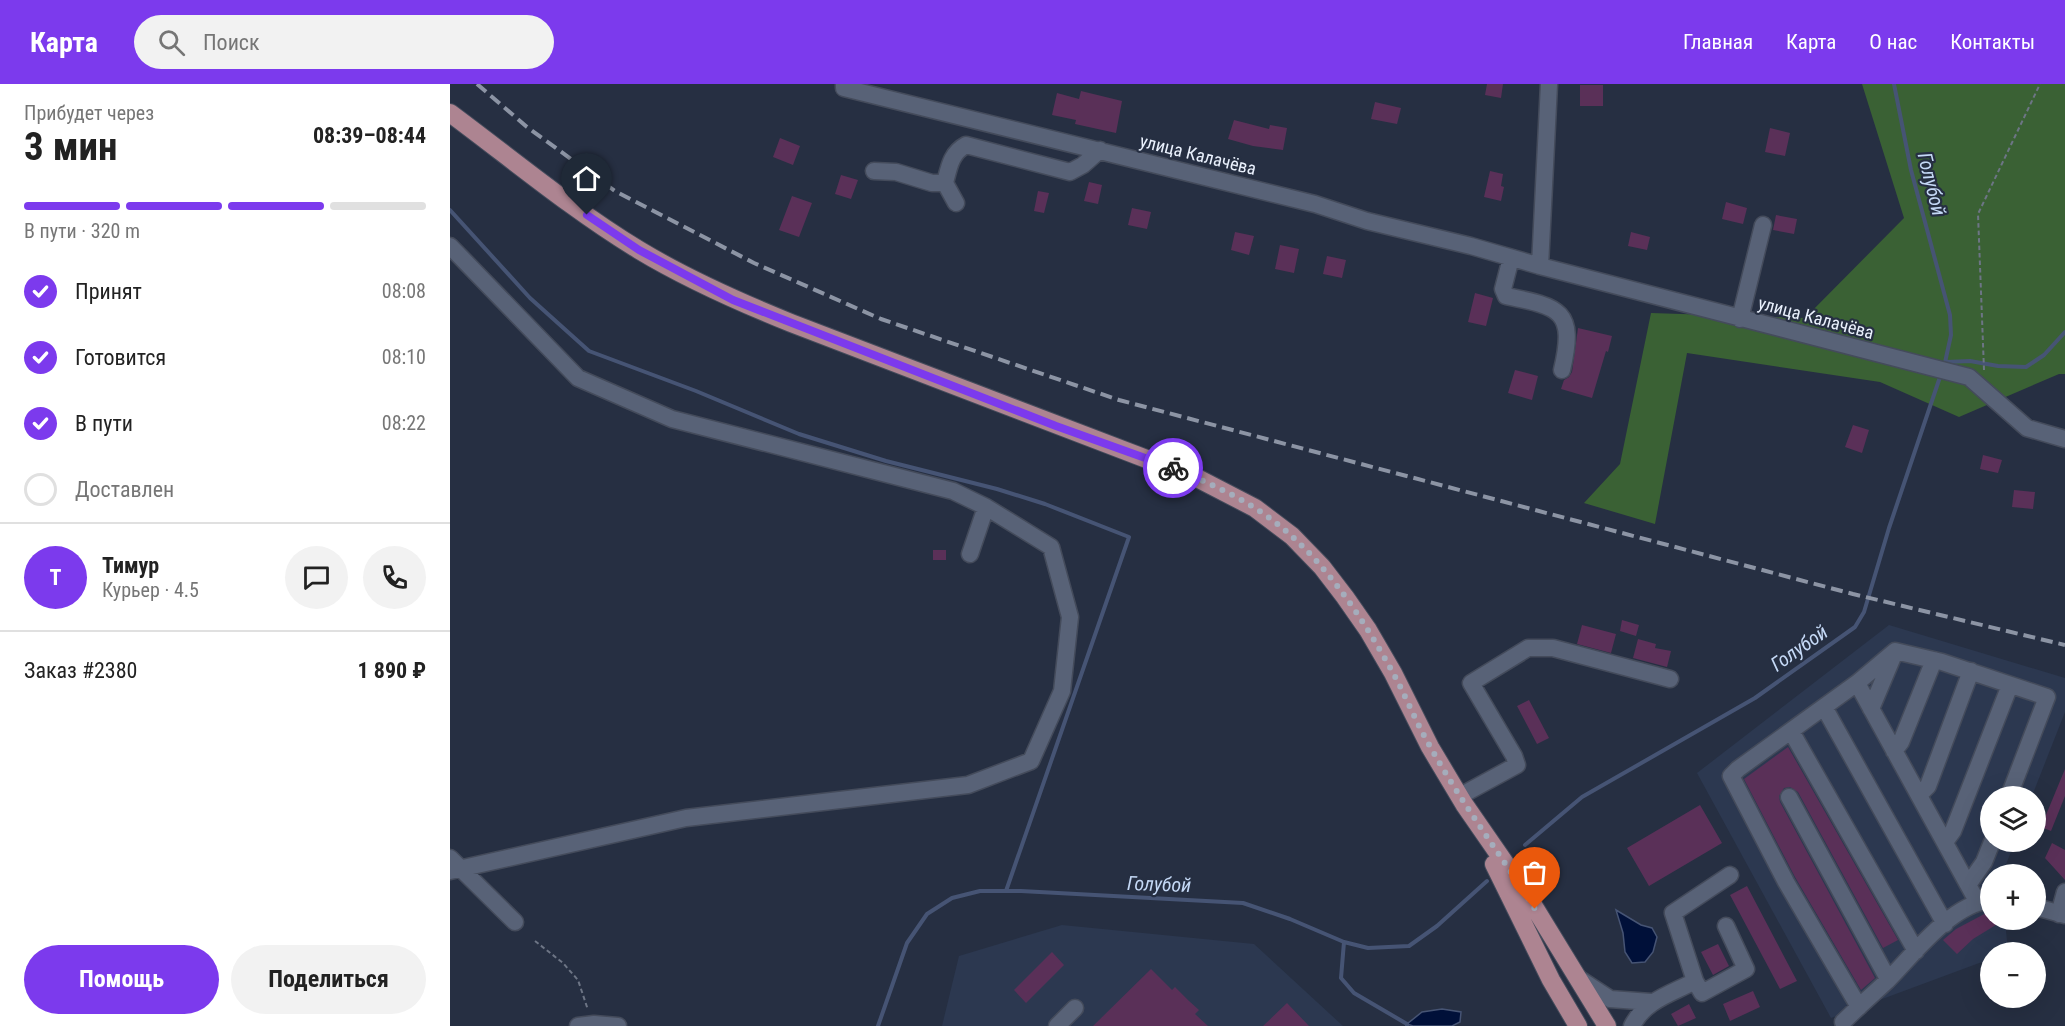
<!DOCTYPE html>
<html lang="ru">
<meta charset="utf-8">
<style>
:root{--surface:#fff;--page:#f2f2f2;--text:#222;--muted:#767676;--line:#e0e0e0;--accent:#7c3aed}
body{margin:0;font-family:"Roboto Condensed",sans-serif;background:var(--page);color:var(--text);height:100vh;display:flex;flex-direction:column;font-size:22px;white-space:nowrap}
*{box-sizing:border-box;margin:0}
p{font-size:20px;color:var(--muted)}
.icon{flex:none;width:33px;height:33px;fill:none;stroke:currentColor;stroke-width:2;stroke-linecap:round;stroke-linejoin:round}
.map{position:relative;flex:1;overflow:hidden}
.side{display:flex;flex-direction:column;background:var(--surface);width:450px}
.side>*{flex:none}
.buttons{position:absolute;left:1530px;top:702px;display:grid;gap:12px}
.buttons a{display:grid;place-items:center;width:66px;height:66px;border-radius:50%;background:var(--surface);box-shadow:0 6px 24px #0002;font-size:30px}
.pin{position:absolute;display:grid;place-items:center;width:51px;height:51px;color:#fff;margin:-62px -26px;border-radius:50% 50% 50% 0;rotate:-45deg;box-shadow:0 0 6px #0007}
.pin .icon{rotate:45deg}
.courier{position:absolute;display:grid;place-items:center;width:60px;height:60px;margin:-30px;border:4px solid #7c3aed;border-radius:50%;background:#fff;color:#222;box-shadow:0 2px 8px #0007}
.overview em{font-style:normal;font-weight:700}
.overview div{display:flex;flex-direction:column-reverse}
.overview{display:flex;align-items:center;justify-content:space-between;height:102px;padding:0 24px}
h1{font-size:39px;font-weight:700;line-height:45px}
.bar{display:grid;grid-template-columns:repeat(4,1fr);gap:9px 6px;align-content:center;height:72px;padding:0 24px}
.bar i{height:8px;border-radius:4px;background:var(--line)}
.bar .on{background:var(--accent)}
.bar p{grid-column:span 4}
.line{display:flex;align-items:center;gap:15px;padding:0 24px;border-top:2px solid var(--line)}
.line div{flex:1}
.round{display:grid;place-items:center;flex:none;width:63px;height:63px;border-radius:32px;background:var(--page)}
ol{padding:0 24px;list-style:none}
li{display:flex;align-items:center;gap:18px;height:66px}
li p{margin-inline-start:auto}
li .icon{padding:6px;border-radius:50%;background:var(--accent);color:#fff;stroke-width:4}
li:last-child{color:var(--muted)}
li i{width:33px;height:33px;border:3px solid var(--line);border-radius:50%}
.action{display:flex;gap:12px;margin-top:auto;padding:12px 24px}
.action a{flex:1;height:69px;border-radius:36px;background:var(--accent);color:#fff;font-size:24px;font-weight:700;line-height:69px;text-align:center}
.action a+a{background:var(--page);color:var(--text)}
header{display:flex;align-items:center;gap:36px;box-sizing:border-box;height:84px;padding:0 30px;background:var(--accent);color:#fff}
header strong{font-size:28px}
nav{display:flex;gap:33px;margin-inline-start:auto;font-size:21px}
.search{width:420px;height:54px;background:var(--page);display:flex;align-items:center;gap:15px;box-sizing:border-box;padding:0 21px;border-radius:33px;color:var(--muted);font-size:22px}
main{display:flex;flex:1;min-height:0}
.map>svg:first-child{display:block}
</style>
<header>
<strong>Карта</strong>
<div class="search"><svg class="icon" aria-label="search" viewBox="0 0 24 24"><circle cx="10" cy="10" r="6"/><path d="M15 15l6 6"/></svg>Поиск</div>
<nav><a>Главная</a><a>Карта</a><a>О нас</a><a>Контакты</a></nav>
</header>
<main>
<section class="side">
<div class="overview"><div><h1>3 мин</h1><p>Прибудет через</p></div><em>08:39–08:44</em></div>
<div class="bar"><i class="on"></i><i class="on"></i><i class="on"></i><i></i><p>В пути · 320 m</p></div>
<ol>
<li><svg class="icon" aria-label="check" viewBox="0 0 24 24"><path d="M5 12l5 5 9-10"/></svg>Принят<p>08:08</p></li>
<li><svg class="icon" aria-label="check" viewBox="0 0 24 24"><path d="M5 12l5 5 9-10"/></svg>Готовится<p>08:10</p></li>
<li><svg class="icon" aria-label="check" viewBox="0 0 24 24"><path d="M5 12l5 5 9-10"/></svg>В пути<p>08:22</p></li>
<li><i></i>Доставлен</li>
</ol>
<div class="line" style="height:108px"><b class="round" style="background:var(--accent);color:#fff">Т</b><div><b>Тимур</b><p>Курьер · 4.5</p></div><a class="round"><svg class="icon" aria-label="chat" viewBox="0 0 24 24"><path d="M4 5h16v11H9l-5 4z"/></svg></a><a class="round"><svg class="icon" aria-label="phone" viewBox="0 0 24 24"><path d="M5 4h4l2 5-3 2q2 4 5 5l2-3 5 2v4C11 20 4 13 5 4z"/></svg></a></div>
<div class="line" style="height:78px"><div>Заказ #2380</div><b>1 890 ₽</b></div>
<div class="action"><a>Помощь</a><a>Поделиться</a></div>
</section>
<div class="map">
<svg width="1615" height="942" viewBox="0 0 1615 942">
<rect width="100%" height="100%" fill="#262f42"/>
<path fill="#2c3850" d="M 1439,541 L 1615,594 L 1615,628 L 1582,712 L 1540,712 L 1540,758 L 1565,758 L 1552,790 L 1540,790 L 1540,836 L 1555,836 L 1558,868 L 1540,868 L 1540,875 L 1381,934 L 1247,689 Z
M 612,841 L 804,860 L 893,942 L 492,942 L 509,872 Z"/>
<path fill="#3a6134" d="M 1412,0 L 1615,0 L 1615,290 L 1609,290 L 1509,333 L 1430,298 L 1237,269 L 1205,440 L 1134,419 L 1170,380 L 1201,229 L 1355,234 L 1454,134 Z"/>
<path fill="#001039" stroke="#465474" stroke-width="1.5" d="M 1166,826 L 1191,841 L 1202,844 L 1207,853 L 1203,868 L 1195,878 L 1182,879 L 1175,868 L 1173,849 Z
M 992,925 L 1011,928 L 1010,938 L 1002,942 L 963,942 L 957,940 L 972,928 Z"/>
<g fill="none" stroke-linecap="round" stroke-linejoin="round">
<path stroke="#465474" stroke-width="4" d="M 1444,0 L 1461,86 L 1500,231 L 1501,251 L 1494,283
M 0,126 L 80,214 L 139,267 L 246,307 L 349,350 L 436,377 L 547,405 L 595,420 L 679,453 L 556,807
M 1496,278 L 1520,277 L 1548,282 L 1576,283 L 1594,271 L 1615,248
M 1075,761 L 1132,713 L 1305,614 L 1405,543 L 1414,528 L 1439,444 L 1491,290
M 894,858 L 891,894 L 904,909 L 957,940 L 957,942
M 428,942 L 457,859 L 477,830 L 502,814 L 530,807 L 571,807 L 793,819 L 840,835 L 894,858 L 918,864 L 959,862 L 987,842 L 1037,797"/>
</g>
<path fill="#5a3058" d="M 1037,0 L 1053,0 L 1051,14 L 1035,11 Z
M 1130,1 L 1153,1 L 1153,22 L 1130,22 Z
M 631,7 L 672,17 L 666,49 L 625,40 L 626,36 L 602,31 L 607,9 L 629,15 Z
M 925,18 L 951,24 L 947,40 L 921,35 Z
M 784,36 L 819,45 L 820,41 L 837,44 L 833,66 L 803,62 L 778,55 Z
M 1320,44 L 1340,49 L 1335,72 L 1315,68 Z
M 330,54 L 350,62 L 343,81 L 323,73 Z
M 1040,87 L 1053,90 L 1051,102 L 1054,103 L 1051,117 L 1034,113 Z
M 391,91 L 408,96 L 401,115 L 385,110 Z
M 639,98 L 652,101 L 648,120 L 634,117 Z
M 588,107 L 599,109 L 594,129 L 584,127 Z
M 342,112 L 362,119 L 349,153 L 329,146 Z
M 1276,118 L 1297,124 L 1293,140 L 1272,135 Z
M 682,124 L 701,128 L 697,145 L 678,141 Z
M 1326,131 L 1347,135 L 1344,150 L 1323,146 Z
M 785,148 L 804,152 L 799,171 L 781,166 Z
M 1181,148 L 1200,153 L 1197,166 L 1178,162 Z
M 830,161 L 849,165 L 844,189 L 825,185 Z
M 877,172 L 896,176 L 892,194 L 873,190 Z
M 1025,209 L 1043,214 L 1036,242 L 1018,238 Z
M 1128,244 L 1162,252 L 1158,268 L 1156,267 L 1142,314 L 1111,305 L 1114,296 L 1119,293 L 1122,288 Z
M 1065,286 L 1088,292 L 1082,316 L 1058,309 Z
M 1403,341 L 1419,346 L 1412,369 L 1395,363 Z
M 1533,371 L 1552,376 L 1548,389 L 1530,385 Z
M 1564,406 L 1585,408 L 1583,425 L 1562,423 Z
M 483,466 L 496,466 L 496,476 L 483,476 Z
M 1172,536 L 1189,541 L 1186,552 L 1170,547 Z
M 1132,541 L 1166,550 L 1161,569 L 1127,560 Z
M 1188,555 L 1206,560 L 1205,564 L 1221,567 L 1217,583 L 1183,574 Z
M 1079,616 L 1099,654 L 1087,660 L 1067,622 Z
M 1338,663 L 1448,856 L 1433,864 L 1348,708 L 1340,703 L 1334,704 L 1329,712 L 1330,718 L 1425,894 L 1411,906 L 1345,793 L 1294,695 Z
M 1615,685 L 1615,712 L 1601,747 L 1591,743 Z
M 1250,721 L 1272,759 L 1199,802 L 1177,764 Z
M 1602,759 L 1615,766 L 1615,796 L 1595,774 Z
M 1297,802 L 1347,897 L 1330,905 L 1280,811 Z
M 1540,827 L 1540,836 L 1554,836 L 1523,855 L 1507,870 L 1493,856 L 1506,845 Z
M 1268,860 L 1279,882 L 1263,891 L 1251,868 Z
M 602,868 L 614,881 L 576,919 L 564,906 Z
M 701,885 L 722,906 L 725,903 L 739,917 L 749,926 L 745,930 L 758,942 L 643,942 Z
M 1303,907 L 1310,923 L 1280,937 L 1273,920 Z
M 837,919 L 859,942 L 813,942 Z
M 1239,920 L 1246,934 L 1228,942 L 1221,930 Z"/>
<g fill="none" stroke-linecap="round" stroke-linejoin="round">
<g stroke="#444b5b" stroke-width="19">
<path id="minor" d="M 394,0 L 394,4 L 865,120 L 917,137 L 1021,162 L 1090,182 L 1519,293 L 1577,344 L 1615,355
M 424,87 L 446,88 L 482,99 L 495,99
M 506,119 L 495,99 C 499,83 501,69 516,61 L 620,88 L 633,81 L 650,66
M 0,162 L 128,294 L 222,335 L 503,407 L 536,423 L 601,463 L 620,533 L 612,607 L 581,677 L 518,701 L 236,734 L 0,787
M 1061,174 L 1053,205 L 1056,212 C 1110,223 1126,226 1112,286
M 1090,182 L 1099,0
M 1290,235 L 1313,141
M 520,470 L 536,423
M 1407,599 L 1528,819
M 1374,623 L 1495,840
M 1421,625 L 1445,568
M 1341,647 L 1466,867
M 1444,667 L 1451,658 L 1484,576
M 1469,711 L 1478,702 L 1521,587
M 1010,712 L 1067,681 L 1064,672 L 1021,599 L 1078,564 L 1103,564 L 1220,595
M 1339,713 L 1438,895
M 1495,758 L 1503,747 L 1560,601
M 0,774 L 65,838
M 1518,801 L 1534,778 L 1542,758
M 1586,823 L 1615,831
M 1609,830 L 1615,808
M 1128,894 L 1160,915 L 1201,918
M 1245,897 L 1223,829 L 1280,791
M 1409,923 L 1336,798 L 1281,692 L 1288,685 L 1407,599 L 1445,567 L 1492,578 L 1597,613 L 1559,712
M 1393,938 C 1407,924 1422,911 1437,897 C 1464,870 1500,821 1540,816
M 128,942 L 144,940 L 168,942
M 607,942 L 625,924
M 1182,942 C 1195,916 1221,910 1245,897 L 1252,909 L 1296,885 L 1276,842"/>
</g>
<g stroke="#444b5b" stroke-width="20">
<path id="major" d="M 0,29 C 62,75 123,126 189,166 C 237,195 289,218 341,239 L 749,395 L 805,424 L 842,452 L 872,483 L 895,513 L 918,546 L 943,589 L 980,663 L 1014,720 L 1075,808 L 1157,942
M 1044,780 L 1101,896 L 1128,942"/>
</g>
<path stroke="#6d7585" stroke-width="2" stroke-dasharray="4.5 3" stroke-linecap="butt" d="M 1534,286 L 1528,130 L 1590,0
M 85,857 L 113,879 L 128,896 L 138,926"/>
<use href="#minor" stroke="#586277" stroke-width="16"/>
<use href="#major" stroke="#ad8491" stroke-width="18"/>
<path stroke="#8c94a4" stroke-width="4" stroke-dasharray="12 6" stroke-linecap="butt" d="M 27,0 L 77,43 L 165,107 L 304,179 L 431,235 L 669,316 L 1403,510 L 1615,561"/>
</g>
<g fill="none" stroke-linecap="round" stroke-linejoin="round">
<path stroke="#a5adbc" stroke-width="6" stroke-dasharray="0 10.8" d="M 723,384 C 751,396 780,408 805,424 C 865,462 908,526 942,587 C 956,612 966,639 981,664 C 1012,720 1051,771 1085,825"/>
<path stroke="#7c3aed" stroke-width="8" d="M 137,131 L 189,166 L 283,216 L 606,342 L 723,384"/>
</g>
<g text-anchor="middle" stroke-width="4.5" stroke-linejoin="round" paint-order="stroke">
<g font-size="18" fill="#eaf1fd" stroke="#262f42">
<text transform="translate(748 71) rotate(14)" y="6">улица Калачёва</text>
<text transform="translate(1366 234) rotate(15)" y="6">улица Калачёва</text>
</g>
<g font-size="20" font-style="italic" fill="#c5d9f6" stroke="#262f42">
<text transform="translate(1482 100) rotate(76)" y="7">Голубой</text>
<text transform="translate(1349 564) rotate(-35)" y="7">Голубой</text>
<text transform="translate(709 800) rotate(2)" y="7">Голубой</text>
</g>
</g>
</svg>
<div class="buttons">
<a><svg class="icon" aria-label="layers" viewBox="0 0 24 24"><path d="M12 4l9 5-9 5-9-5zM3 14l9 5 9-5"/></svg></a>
<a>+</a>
<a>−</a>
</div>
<div class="pin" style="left:1085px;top:825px;background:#ea580c"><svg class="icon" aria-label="bag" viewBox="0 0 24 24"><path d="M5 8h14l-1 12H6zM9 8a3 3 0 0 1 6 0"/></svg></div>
<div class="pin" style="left:137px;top:131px;background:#1f2937"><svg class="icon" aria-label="home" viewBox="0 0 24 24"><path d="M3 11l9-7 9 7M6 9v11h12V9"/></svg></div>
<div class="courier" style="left:723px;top:384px"><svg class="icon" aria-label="bike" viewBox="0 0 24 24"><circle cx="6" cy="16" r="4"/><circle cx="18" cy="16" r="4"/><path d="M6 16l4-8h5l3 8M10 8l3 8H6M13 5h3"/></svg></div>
</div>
</main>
